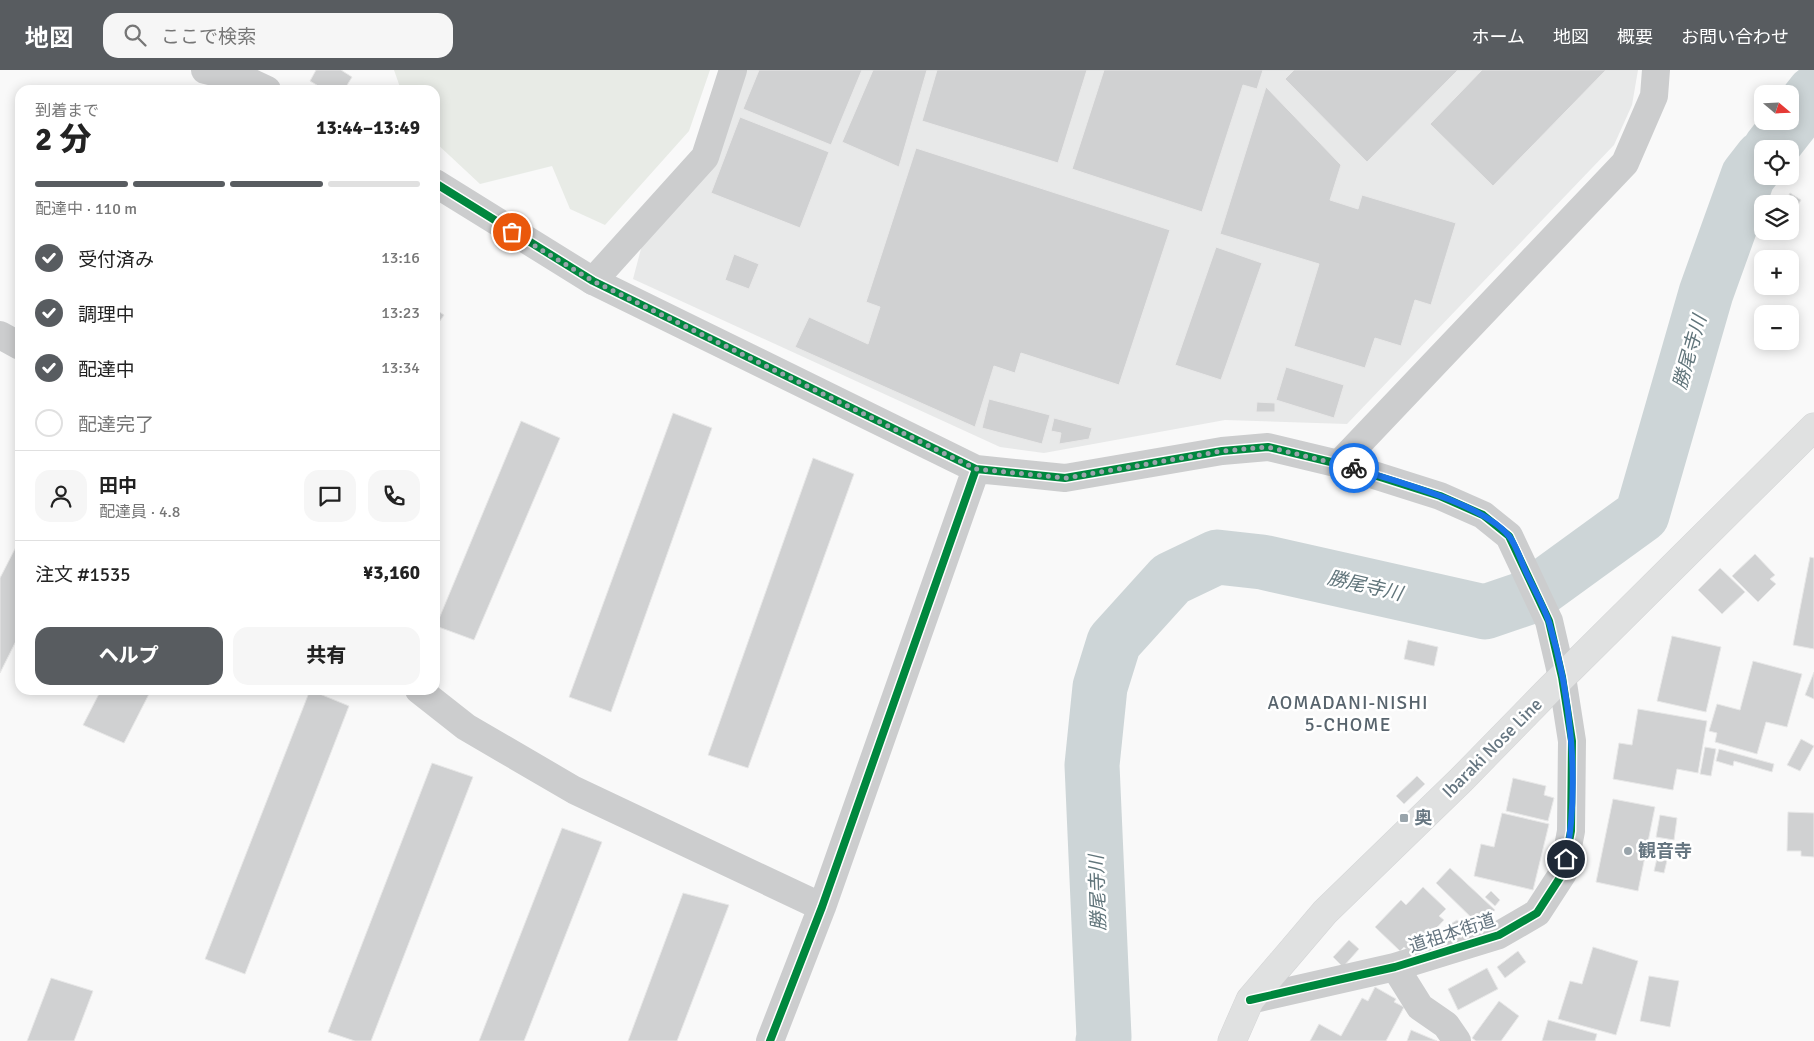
<!DOCTYPE html>
<html lang="ja">
<meta charset="utf-8">
<style>
:root{--surface:#fff;--page:#f6f6f6;--text:#222;--muted:#767676;--line:#e0e0e0;--accent:#585c60}
body{margin:0;font-family:Signika,"Noto Sans JP",sans-serif;background:var(--page);color:var(--text);height:100vh;display:flex;flex-direction:column;font-size:19px;white-space:nowrap}
*{box-sizing:border-box;margin:0}
p{font-size:16px;color:var(--muted)}
.icon{flex:none;width:28px;height:28px;fill:none;stroke:currentColor;stroke-width:2;stroke-linecap:round;stroke-linejoin:round}
.map{position:relative;flex:1;overflow:hidden}
.sheet{position:absolute;left:15px;top:15px;width:425px;height:610px;display:flex;flex-direction:column;background:var(--surface);border-radius:15px;box-shadow:0 2px 12px #0003}
.sheet>*{flex:none}
.needle{width:32px;rotate:109deg}
.buttons{position:absolute;left:1754px;top:15px;display:grid;gap:10px}
.buttons a{display:grid;place-items:center;width:45px;height:45px;border-radius:10px;background:var(--surface);box-shadow:0 2px 12px #0003;font-size:25px}
.pin{position:absolute;display:grid;place-items:center;width:42px;height:42px;color:#fff;margin:-21px;border:2px solid #fff;border-radius:50%;box-shadow:0 1px 5px #0007}
.courier{position:absolute;display:grid;place-items:center;width:50px;height:50px;margin:-25px;border:4px solid #1a73e8;border-radius:50%;background:#fff;color:#222;box-shadow:0 1px 6px #0007}
.headline em{font-style:normal;font-weight:800}
.headline div{display:flex;flex-direction:column-reverse}
.headline{display:flex;align-items:center;justify-content:space-between;height:85px;padding:0 20px}
h1{font-size:32px;font-weight:800;line-height:38px}
.bar{display:grid;grid-template-columns:repeat(4,1fr);gap:8px 5px;align-content:center;height:60px;padding:0 20px}
.bar i{height:6px;border-radius:4px;background:var(--line)}
.bar .active{background:var(--accent)}
.bar p{grid-column:span 4}
.line{display:flex;align-items:center;gap:12px;padding:0 20px;border-top:1px solid var(--line)}
.line div{flex:1}
.round{display:grid;place-items:center;flex:none;width:52px;height:52px;border-radius:15px;background:var(--page)}
ol{padding:0 20px;list-style:none}
li{display:flex;align-items:center;gap:15px;height:55px}
li p{margin-inline-start:auto}
li .icon{padding:5px;border-radius:50%;background:var(--accent);color:#fff;stroke-width:4}
li:last-child{color:var(--muted)}
li i{width:28px;height:28px;border:2px solid var(--line);border-radius:50%}
.button{display:flex;gap:10px;margin-top:auto;padding:10px 20px}
.button a{flex:1;height:58px;border-radius:15px;background:var(--accent);color:#fff;font-size:20px;font-weight:800;line-height:58px;text-align:center}
.button a+a{background:var(--page);color:var(--text)}
header{display:flex;align-items:center;gap:30px;box-sizing:border-box;height:70px;padding:0 25px;background:var(--accent);color:#fff}
header strong{font-size:24px}
nav{display:flex;gap:28px;margin-inline-start:auto;font-size:18px}
.search{width:350px;height:45px;background:var(--page);display:flex;align-items:center;gap:12px;box-sizing:border-box;padding:0 18px;border-radius:15px;color:var(--muted);font-size:19px}
.map>svg:first-child{display:block}
</style>
<header>
<strong>地図</strong>
<div class="search"><svg class="icon" aria-label="search" viewBox="0 0 24 24"><circle cx="10" cy="10" r="6"/><path d="M15 15l6 6"/></svg>ここで検索</div>
<nav><a>ホーム</a><a>地図</a><a>概要</a><a>お問い合わせ</a></nav>
</header>
<div class="map">
<svg width="1814" height="971" viewBox="0 0 1814 971">
<rect width="100%" height="100%" fill="#f9f9f9"/>
<path fill="#e8e9e9" d="M 741,0 L 1638,0 L 1632,35 L 1614,75 L 1347,354 L 1225,350 L 1044,383 L 1000,377 L 633,209 L 642,175 Z"/>
<path fill="#e8ebe6" d="M 394,0 L 710,0 L 689,61 L 605,155 L 570,139 L 552,96 L 480,114 L 435,72 L 435,20 L 401,20 Z"/>
<g fill="none" stroke-linecap="round" stroke-linejoin="round">
<path stroke="#cdd5d7" stroke-width="55" d="M 1770,79 L 1814,23
M 1103,971 L 1104,967 L 1092,695 L 1100,617 L 1114,572 L 1171,509 L 1217,487 L 1262,492 L 1485,542 L 1529,527 L 1642,445 L 1706,223 L 1748,106 L 1762,88"/>
</g>
<path fill="#d0d1d2" stroke="#e8e8e8" d="M 316,0 L 341,0 L 352,7 L 344,20 L 325,20 L 310,11 Z
M 759,0 L 862,0 L 831,75 L 743,39 Z
M 873,0 L 927,0 L 899,97 L 842,72 Z
M 937,0 L 1087,0 L 1058,93 L 922,51 Z
M 1104,0 L 1263,0 L 1257,19 L 1243,15 L 1202,142 L 1072,99 Z
M 1294,0 L 1458,0 L 1367,92 L 1285,9 Z
M 1482,0 L 1606,0 L 1493,116 L 1430,54 Z
M 1266,17 L 1341,95 L 1330,130 L 1358,139 L 1362,125 L 1456,153 L 1431,235 L 1415,230 L 1401,276 L 1375,268 L 1365,298 L 1294,276 L 1319,194 L 1220,164 Z
M 740,47 L 829,82 L 800,158 L 711,123 Z
M 916,78 L 1170,160 L 1119,315 L 1021,283 L 1015,303 L 994,296 L 975,357 L 795,277 L 809,247 L 868,274 L 880,237 L 866,232 Z
M 1790,123 L 1801,130 L 1790,148 L 1790,134 L 1784,134 Z
M 1790,149 L 1795,152 L 1789,163 L 1785,161 L 1790,161 Z
M 1216,177 L 1262,193 L 1221,310 L 1175,295 Z
M 734,184 L 759,194 L 749,219 L 725,210 Z
M 435,239 L 444,245 L 435,258 Z
M 1286,297 L 1344,315 L 1334,348 L 1276,330 Z
M 989,329 L 1050,345 L 1042,374 L 982,358 Z
M 1257,332 L 1275,333 L 1275,342 L 1256,342 Z
M 673,343 L 712,358 L 611,642 L 569,627 Z
M 1054,348 L 1092,358 L 1089,369 L 1059,374 L 1061,363 L 1051,361 Z
M 521,351 L 560,368 L 474,570 L 436,556 Z
M 813,388 L 854,404 L 748,698 L 708,685 Z
M 20,469 L 20,563 L 0,603 L 0,508 Z
M 1755,484 L 1775,505 L 1770,509 L 1776,514 L 1758,532 L 1732,506 Z
M 1810,487 L 1814,488 L 1814,579 L 1793,575 Z
M 1720,498 L 1745,522 L 1722,544 L 1698,520 Z
M 1672,566 L 1721,577 L 1706,642 L 1657,631 Z
M 1408,570 L 1438,577 L 1434,596 L 1404,589 Z
M 1753,591 L 1802,604 L 1787,657 L 1766,652 L 1757,684 L 1715,672 L 1717,663 L 1709,661 L 1717,634 L 1740,640 Z
M 1814,602 L 1814,629 L 1805,625 Z
M 101,620 L 151,620 L 124,673 L 83,655 Z
M 310,620 L 349,636 L 245,904 L 205,889 Z
M 1638,639 L 1707,651 L 1698,703 L 1677,699 L 1673,720 L 1613,709 L 1619,673 L 1632,675 Z
M 1801,669 L 1814,676 L 1800,701 L 1787,695 Z
M 1705,677 L 1716,679 L 1711,706 L 1700,704 Z
M 1719,679 L 1774,694 L 1772,702 L 1734,691 L 1733,696 L 1716,691 Z
M 432,693 L 473,707 L 371,971 L 355,971 L 328,962 Z
M 1417,706 L 1425,714 L 1404,734 L 1396,726 Z
M 1513,708 L 1546,716 L 1544,725 L 1554,728 L 1548,751 L 1506,741 Z
M 1613,729 L 1655,737 L 1638,821 L 1596,812 Z
M 1788,742 L 1814,743 L 1814,787 L 1801,786 L 1801,781 L 1787,781 Z
M 1502,743 L 1549,754 L 1533,820 L 1474,806 L 1481,774 L 1494,777 Z
M 1660,745 L 1677,748 L 1674,770 L 1656,767 Z
M 562,758 L 602,772 L 524,971 L 479,971 Z
M 1659,780 L 1669,782 L 1664,803 L 1654,801 Z
M 1450,798 L 1495,840 L 1480,856 L 1436,813 Z
M 1423,817 L 1446,839 L 1439,846 L 1444,850 L 1412,884 L 1404,877 L 1400,881 L 1375,857 L 1401,830 L 1406,835 Z
M 1491,821 L 1500,830 L 1495,836 L 1485,827 Z
M 683,823 L 729,835 L 677,971 L 628,971 Z
M 1457,850 L 1471,861 L 1452,870 L 1441,860 Z
M 1349,870 L 1359,879 L 1343,897 L 1333,887 Z
M 1593,877 L 1638,891 L 1616,965 L 1558,949 L 1570,911 L 1582,914 Z
M 1518,881 L 1526,892 L 1505,908 L 1497,897 Z
M 1487,898 L 1498,919 L 1458,940 L 1448,919 Z
M 1649,906 L 1679,911 L 1670,957 L 1640,951 Z
M 51,908 L 93,921 L 74,971 L 27,971 Z
M 1375,917 L 1396,929 L 1394,932 L 1404,937 L 1386,971 L 1310,971 L 1319,954 L 1341,966 L 1362,928 L 1368,931 Z
M 1499,931 L 1519,946 L 1501,971 L 1476,971 L 1472,968 Z
M 1548,950 L 1597,964 L 1595,971 L 1542,971 Z
M 1411,960 L 1437,971 L 1407,971 Z"/>
<g fill="none" stroke-linecap="round" stroke-linejoin="round">
<g stroke="#d5d6d7" stroke-width="29">
<path id="primary" d="M 1232,971 L 1250,930 L 1325,842 L 1461,710 L 1549,620 L 1814,357"/>
</g>
<path stroke="#cccdce" stroke-width="28" d="M 593,211 L 705,87 L 733,0
M 1339,394 L 1625,93 L 1654,26 L 1656,0
M 1395,897 L 1420,937 L 1446,955 L 1457,971
M 1250,930 L 1395,897 L 1499,865 L 1537,843 L 1563,803 L 1571,761 L 1572,671 L 1562,607"/>
<path stroke="#cccdce" stroke-width="28" d="M 205,0 L 246,10 L 267,20
M 435,113 L 593,211 L 976,399 L 1065,408 L 1222,381 L 1268,377 L 1339,394 L 1440,426 L 1483,445 L 1509,466 L 1549,551 L 1562,607
M 0,265 L 20,276
M 419,620 L 466,657 L 574,720 L 822,837
M 770,971 L 822,837 L 976,399"/>
<use href="#primary" stroke="#e0e1e1" stroke-width="28"/>
<g stroke="#fff" stroke-width="11">
<path id="cycleway" d="M 435,113 L 593,211 L 976,399 L 1065,408 L 1222,381 L 1268,377 L 1339,394 L 1440,426 L 1483,445 L 1509,466 L 1549,551 L 1562,607 L 1572,671 L 1571,761 L 1563,803 L 1537,843 L 1499,865 L 1395,897 L 1250,930
M 770,971 L 822,837 L 976,399"/>
</g>
<use href="#cycleway" stroke="#00873e" stroke-width="8"/>
</g>
<g fill="none" stroke-linecap="round" stroke-linejoin="round">
<path stroke="#99a4ab" stroke-width="5" stroke-dasharray="0 9" d="M 512,162 L 593,211 L 976,399 L 1066,408 L 1222,381 L 1268,377 L 1354,398"/>
<path stroke="#1a73e8" stroke-width="6" d="M 1354,398 C 1394,411 1482,433 1509,466 C 1517,476 1521,492 1527,504 C 1534,519 1544,536 1549,552 C 1571,624 1580,715 1566,789"/>
</g>
<g fill="#99a4ab" stroke="#fff" stroke-width="2">
<rect x="1399" y="743" width="10" height="10" rx="2.5"/>
<circle cx="1628" cy="781" r="5"/>
</g>
<g text-anchor="middle" stroke-width="5" stroke-linejoin="round" paint-order="stroke">
<g font-size="18" fill="#667681" stroke="#fff">
<text transform="translate(1492 678) rotate(-45)" y="6">Ibaraki Nose Line</text>
<text transform="translate(1452 863) rotate(-18)" y="6">道祖本街道</text>
</g>
<g font-size="18" font-weight="bold" fill="#667681" stroke="#fff" text-anchor="start">
<text x="1414" y="754">奥</text>
<text x="1638" y="787">観音寺</text>
</g>
<g font-size="19" font-style="italic" fill="#61757b" stroke="#fff">
<text transform="translate(1689 282) rotate(-74)" y="7">勝尾寺川</text>
<text transform="translate(1365 515) rotate(13)" y="7">勝尾寺川</text>
<text transform="translate(1097 823) rotate(-92)" y="7">勝尾寺川</text>
</g>
<g font-size="19" letter-spacing="1" fill="#58646d" stroke="#fff">
<text x="1348" y="639">AOMADANI-NISHI<tspan x="1348" dy="22">5-CHOME</tspan></text>
</g>
</g>
</svg>
<div class="buttons">
<a><svg class="needle" viewBox="-14 -14 28 28"><path d="M0-13l5 13h-10z" fill="#e53935"/><path d="M0 13l5-13h-10z" fill="#767676"/></svg></a>
<a><svg class="icon" aria-label="locate" viewBox="0 0 24 24"><circle cx="12" cy="12" r="6"/><path d="M12 2v4M12 18v4M2 12h4M18 12h4"/></svg></a>
<a><svg class="icon" aria-label="layers" viewBox="0 0 24 24"><path d="M12 4l9 5-9 5-9-5zM3 14l9 5 9-5"/></svg></a>
<a>+</a>
<a>−</a>
</div>
<div class="pin" style="left:512px;top:162px;background:#ea580c"><svg class="icon" aria-label="bag" viewBox="0 0 24 24"><path d="M5 8h14l-1 12H6zM9 8a3 3 0 0 1 6 0"/></svg></div>
<div class="pin" style="left:1566px;top:789px;background:#1f2937"><svg class="icon" aria-label="home" viewBox="0 0 24 24"><path d="M3 11l9-7 9 7M6 9v11h12V9"/></svg></div>
<div class="courier" style="left:1354px;top:398px"><svg class="icon" aria-label="bike" viewBox="0 0 24 24"><circle cx="6" cy="16" r="4"/><circle cx="18" cy="16" r="4"/><path d="M6 16l4-8h5l3 8M10 8l3 8H6M13 5h3"/></svg></div>
<section class="sheet">
<div class="headline"><div><h1>2 分</h1><p>到着まで</p></div><em>13:44–13:49</em></div>
<div class="bar"><i class="active"></i><i class="active"></i><i class="active"></i><i></i><p>配達中 · 110 m</p></div>
<ol>
<li><svg class="icon" aria-label="check" viewBox="0 0 24 24"><path d="M5 12l5 5 9-10"/></svg>受付済み<p>13:16</p></li>
<li><svg class="icon" aria-label="check" viewBox="0 0 24 24"><path d="M5 12l5 5 9-10"/></svg>調理中<p>13:23</p></li>
<li><svg class="icon" aria-label="check" viewBox="0 0 24 24"><path d="M5 12l5 5 9-10"/></svg>配達中<p>13:34</p></li>
<li><i></i>配達完了</li>
</ol>
<div class="line" style="height:90px"><a class="round"><svg class="icon" aria-label="person" viewBox="0 0 24 24"><circle cx="12" cy="8" r="4"/><path d="M4 21q1-7 8-7t8 7"/></svg></a><div><b>田中</b><p>配達員 · 4.8</p></div><a class="round"><svg class="icon" aria-label="chat" viewBox="0 0 24 24"><path d="M4 5h16v11H9l-5 4z"/></svg></a><a class="round"><svg class="icon" aria-label="phone" viewBox="0 0 24 24"><path d="M5 4h4l2 5-3 2q2 4 5 5l2-3 5 2v4C11 20 4 13 5 4z"/></svg></a></div>
<div class="line" style="height:65px"><div>注文 #1535</div><b>¥3,160</b></div>
<div class="button"><a>ヘルプ</a><a>共有</a></div>
</section>
</div>
